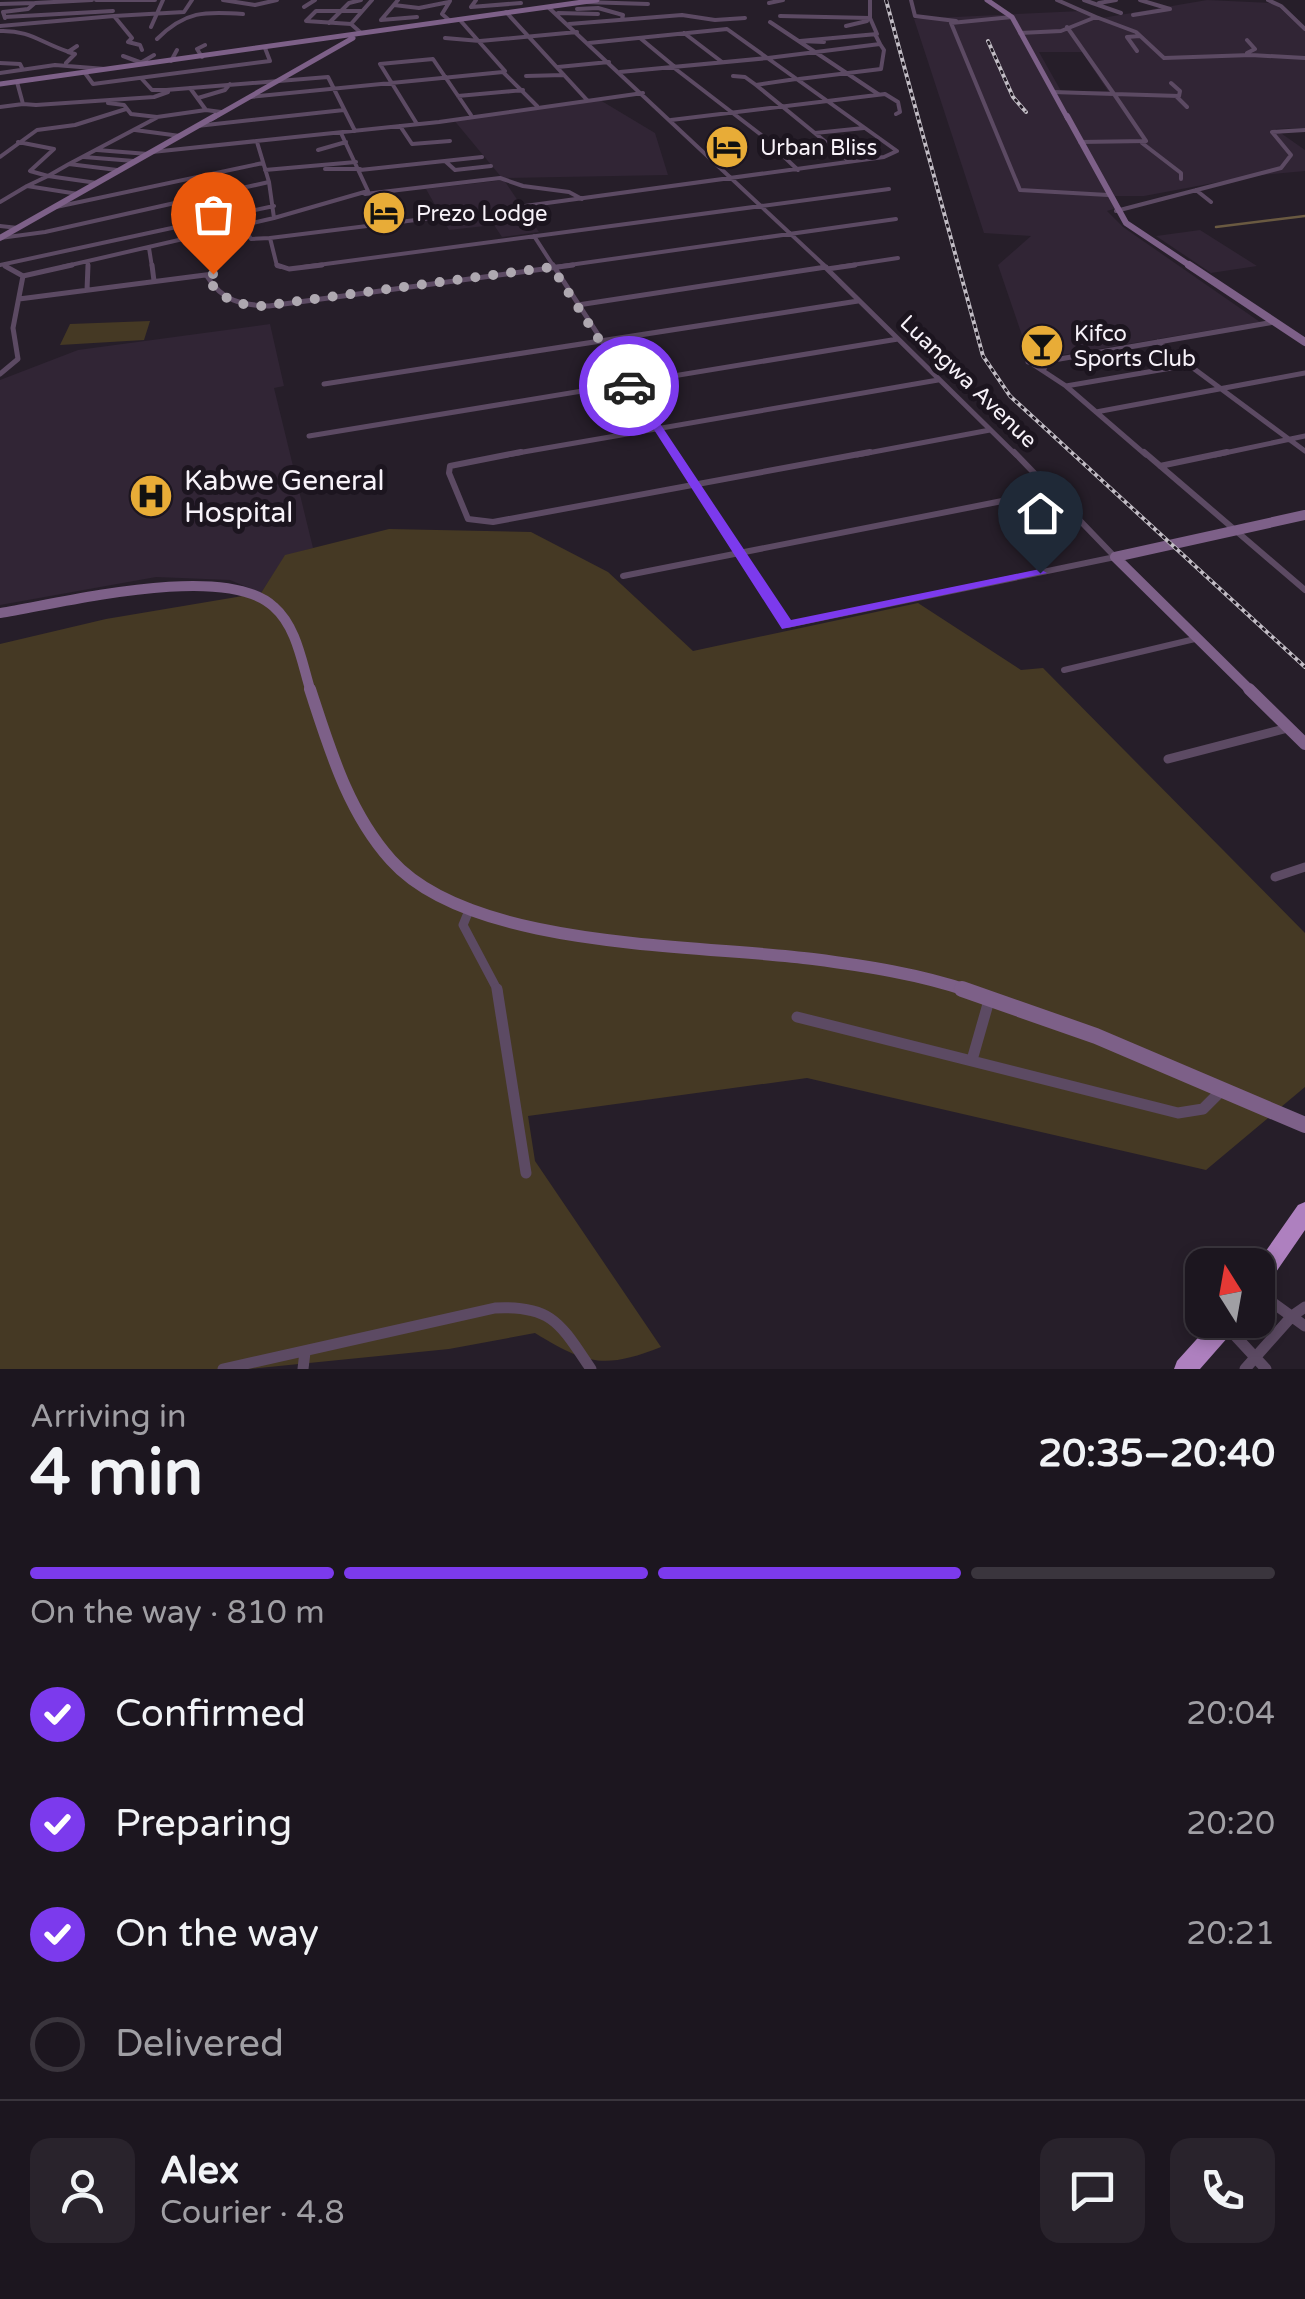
<!DOCTYPE html>
<meta charset="utf-8">
<style>
:root{--surface:#1c161f;--page:#29232c;--text:#f1f3f6;--muted:#a09fa4;--line:#3a353d;--accent:#7c3aed}
body{margin:0;font-family:"Varela Round",sans-serif;background:var(--page);color:var(--text);height:100vh;display:flex;flex-direction:column;font-size:38px;white-space:nowrap}
*{box-sizing:border-box;margin:0}
p{font-size:32px;color:var(--muted)}
.icon{flex:none;width:55px;height:55px;fill:none;stroke:currentColor;stroke-width:2;stroke-linecap:round;stroke-linejoin:round}
.map{position:relative;height:1369px;overflow:hidden}
.panel{display:flex;flex-direction:column;background:var(--surface);flex:1}
.panel>*{flex:none}
.needle{width:65px;rotate:349deg}
.buttons{position:absolute;left:1185px;top:1248px;display:grid;gap:20px}
.buttons a{display:grid;place-items:center;width:90px;height:90px;border-radius:20px;background:var(--surface);box-shadow:0 5px 15px #0003,0 0 0 2px var(--line);font-size:50px}
.pin{position:absolute;display:grid;place-items:center;width:85px;height:85px;color:#fff;margin:-102px -42px;border-radius:50% 50% 50% 0;rotate:-45deg;box-shadow:0 0 10px #0007}
.pin .icon{rotate:45deg}
.courier{position:absolute;display:grid;place-items:center;width:100px;height:100px;margin:-50px;border:8px solid #7c3aed;border-radius:50%;background:#fff;color:#222;box-shadow:0 2px 12px #0007}
.summary em{font-style:normal;font-weight:700}
.summary div{display:flex;flex-direction:column-reverse}
.summary{display:flex;align-items:center;justify-content:space-between;height:170px;padding:0 30px}
h1{font-size:65px;font-weight:700;line-height:75px}
.bar{display:grid;grid-template-columns:repeat(4,1fr);gap:15px 10px;align-content:center;height:120px;padding:0 30px}
.bar i{height:12px;border-radius:8px;background:var(--line)}
.bar .current{background:var(--accent)}
.bar p{grid-column:span 4}
.line{display:flex;align-items:center;gap:25px;padding:0 30px;border-top:2px solid var(--line)}
.line div{flex:1}
.round{display:grid;place-items:center;flex:none;width:105px;height:105px;border-radius:20px;background:var(--page)}
ol{padding:0 30px;list-style:none}
li{display:flex;align-items:center;gap:30px;height:110px}
li p{margin-inline-start:auto}
li .icon{padding:10px;border-radius:50%;background:var(--accent);color:#fff;stroke-width:4}
li:last-child{color:var(--muted)}
li i{width:55px;height:55px;border:5px solid var(--line);border-radius:50%}
.map>svg:first-child{display:block}
</style>
<div class="map">
<svg width="1305" height="1369" viewBox="0 0 1305 1369">
<rect width="100%" height="100%" fill="#261e29"/>
<path fill="#312535" fill-rule="evenodd" d="M 1207,0 L 1274,3 L 1305,31 L 1305,128 L 1275,129 L 1305,150 L 1305,171 L 1251,176 L 1144,196 L 1115,196 L 1120,207 L 1107,211 L 1123,227 L 1260,322 L 1044,358 L 1026,347 L 998,265 L 1031,236 L 984,233 L 914,19 L 1081,11 L 1102,18 ZM 1039,52 L 1082,52 L 1108,91 L 1061,91 Z
M 600,100 L 655,133 L 668,175 L 502,178 L 453,119 Z
M 504,180 L 539,232 L 502,237 L 494,225 L 449,230 L 426,189 Z
M 1200,230 L 1257,266 L 1211,273 L 1156,236 Z
M 270,324 L 284,386 L 274,388 L 313,548 L 285,556 L 261,593 L 230,580 L 156,577 L 0,605 L 0,380 L 78,350 Z"/>
<path fill="#453924" d="M 150,321 L 144,340 L 60,345 L 70,324 Z
M 389,529 L 531,532 L 608,572 L 693,651 L 918,603 L 1021,670 L 1043,668 L 1305,933 L 1305,1087 L 1206,1170 L 807,1078 L 528,1116 L 535,1161 L 661,1347 C 605,1369 587,1365 535,1333 L 449,1349 L 248,1369 L 0,1369 L 0,644 L 106,619 L 261,593 L 285,555 Z"/>
<g fill="none" stroke-linecap="round" stroke-linejoin="round">
<path stroke="#6a5a41" stroke-width="2.5" d="M 1216,227 L 1305,216"/>
<path stroke="#5c4a63" stroke-width="4" d="M 96,0 L 155,0
M 223,0 L 255,5 L 277,0
M 476,0 L 471,7 L 521,3
M 911,0 L 915,16 L 956,21
M 1084,0 L 1121,13
M 1268,0 L 1281,6 L 1305,29
M 584,2 L 648,4
M 35,3 L 92,0
M 769,3 L 783,0
M 1099,3 L 1116,0
M 0,4 L 35,3
M 394,5 L 419,8 L 449,2
M 304,7 L 315,0
M 548,7 L 826,267
M 577,9 L 598,8 L 623,15 L 622,19
M 506,12 L 587,100
M 558,13 L 598,14
M 1133,15 L 1170,9 L 1140,0
M 114,16 L 184,12 L 192,0
M 114,16 L 132,38 L 128,42 L 140,45 L 142,50
M 780,16 L 870,18
M 5,17 L 113,11
M 1012,17 L 951,23 L 1020,190 L 1108,195
M 1096,17 L 1136,32 L 1164,58 L 1251,55
M 5,18 L 3,12 L 28,9 L 35,3
M 459,19 L 505,71
M 381,20 L 417,17
M 381,20 L 398,0
M 449,20 L 442,14 L 450,1
M 770,22 L 878,94
M 329,23 L 349,3 L 361,0
M 351,24 L 306,21 L 316,11 L 362,11
M 569,24 L 682,15 L 715,20 L 745,18
M 0,26 L 114,16
M 846,26 L 867,21
M 151,27 L 163,0
M 1067,27 L 1114,94 L 1179,96
M 0,31 C 30,30 41,43 69,52
M 360,32 L 351,24 L 372,0
M 684,33 L 722,62
M 1020,33 L 1061,31 L 1096,17 L 1057,0
M 445,38 L 480,41 L 577,32
M 640,38 L 675,67
M 157,39 C 185,11 205,11 243,14
M 1247,40 L 1255,49 L 1247,53 L 1251,55 L 1305,58
M 824,42 L 800,41 L 877,34 L 870,18 L 870,0
M 1137,51 L 1127,37 L 1140,36
M 123,56 L 145,64
M 202,57 L 197,49 L 205,45
M 768,58 L 880,44 L 875,34
M 171,61 L 177,50
M 142,62 L 154,55
M 0,63 L 20,64 L 22,68
M 66,63 L 75,54 L 68,52 L 77,46
M 558,67 L 609,62
M 673,67 L 760,134 L 798,170
M 620,72 L 768,58
M 0,73 L 55,65 L 105,69
M 85,73 L 93,84 L 270,61 L 265,48
M 526,76 L 564,75
M 733,76 L 745,77 L 756,85
M 141,78 L 152,90 L 166,90 L 328,77 L 355,131
M 796,79 L 756,85 L 849,161
M 799,79 L 881,69 L 884,50 L 880,44
M 17,82 L 23,104 L 36,105 L 154,97 L 168,92
M 1171,83 L 1180,91 L 1179,96
M 190,88 L 206,110 L 221,112
M 1053,92 L 1114,94 L 1146,141 L 1080,142
M 458,96 L 523,90
M 1176,96 L 1187,107
M 250,97 L 503,72 L 537,106
M 198,98 L 225,90 L 230,84
M 108,103 L 124,105 L 131,114 L 157,117 L 206,110
M 0,107 L 23,104
M 671,120 L 885,94 L 898,102 L 900,112 L 896,114
M 417,124 L 380,64 L 433,59 L 471,115
M 197,126 L 344,110
M 400,126 L 412,144 L 450,141
M 135,130 L 180,136
M 815,133 L 864,128
M 18,142 L 54,149 L 30,171 L 48,176
M 1142,143 L 1181,173 L 1181,179
M 97,150 L 148,154
M 318,150 L 346,142
M 152,152 L 439,122 L 643,93
M 0,157 L 37,130 L 75,125 L 126,109
M 84,157 L 134,161
M 445,161 L 455,170 L 491,166
M 69,164 L 48,176 L 97,183
M 325,169 L 360,169
M 117,170 L 69,164 L 158,117
M 265,170 L 356,162
M 360,170 L 482,157
M 48,176 L 27,186 L 78,194
M 1196,190 L 1211,202
M 365,194 L 500,178 L 523,186 L 569,192 L 582,199
M 0,202 L 27,186
M 525,206 L 884,157 L 897,151 L 727,29 L 589,43
M 56,207 L 263,163
M 1116,211 L 1281,168 L 1291,155 L 1272,132 L 1305,130
M 274,218 L 368,191 L 341,133
M 0,226 L 18,228
M 243,226 L 251,239 L 270,238
M 209,234 L 212,267
M 534,236 L 554,267
M 0,238 L 45,232 L 269,182 L 257,142
M 149,248 L 152,267
M 0,265 L 274,206
M 62,267 L 274,218 L 269,182
M 88,267 L 88,262
M 281,267 L 277,266 L 270,238 L 440,217
M 303,267 L 889,189
M 555,267 L 896,219
M 839,267 L 898,258"/>
<path stroke="#5c4a63" stroke-width="5" d="M 152,265 L 154,281
M 277,265 L 289,269 L 322,265
M 553,265 L 676,455
M 823,265 L 1016,455
M 827,269 L 855,265
M 23,276 L 72,265
M 207,276 C 222,301 241,305 269,306 L 573,265
M 87,290 L 88,265
M 19,299 L 213,274 L 212,265
M 578,305 L 826,267
M 1158,342 L 1305,451
M 1036,358 L 1041,364 L 1028,362 L 1030,359 Z
M 1034,365 L 1066,386 L 1146,455
M 1044,369 L 1048,361 L 1274,322
M 0,374 L 18,359 L 13,328 L 23,276 L 5,266
M 324,384 L 858,301
M 1066,386 L 1189,365
M 1096,412 L 1305,373
M 309,436 L 898,339
M 506,455 L 938,380
M 857,455 L 990,430
M 1215,455 L 1305,436"/>
<path stroke="#5c4a63" stroke-width="6" d="M 521,452 L 450,466 L 449,473 L 468,519 L 493,522 L 870,452
M 675,452 L 787,625 L 1115,557
M 1014,452 L 1115,557
M 1144,452 L 1305,590
M 1160,466 L 1227,452
M 623,576 L 1053,491
M 1064,670 L 1199,638"/>
<path stroke="#5c4a63" stroke-width="9" d="M 1168,759 L 1288,728
M 1275,877 L 1305,867
M 470,908 L 463,925 L 498,991"/>
<path stroke="#5c4a63" stroke-width="11" d="M 497,989 L 526,1173
M 797,1017 L 1178,1113 L 1203,1109 L 1221,1091
M 972,1060 L 990,997
M 1258,1292 L 1305,1326
M 1228,1328 L 1266,1369
M 223,1369 L 495,1308 C 553,1305 561,1325 591,1369
M 303,1369 L 305,1352
M 1245,1369 L 1292,1316 L 1305,1307"/>
<path stroke="#7d6088" stroke-width="5" d="M 987,0 L 1012,17 L 1068,119
M 0,84 L 597,0
M 211,119 L 353,38"/>
<path stroke="#7d6088" stroke-width="6" d="M 1067,116 L 1126,223 L 1192,267
M 0,238 L 215,116"/>
<path stroke="#7d6088" stroke-width="8" d="M 1189,265 L 1305,342"/>
<path stroke="#7d6088" stroke-width="10" d="M 1115,557 L 1252,692
M 1115,557 L 1305,515
M 0,613 C 63,603 226,561 274,607 C 297,627 302,664 311,692"/>
<path stroke="#7d6088" stroke-width="12" d="M 310,689 C 330,750 348,812 391,860 C 471,950 699,944 813,959 C 866,966 919,974 969,991
M 1249,689 L 1305,744"/>
<path stroke="#7d6088" stroke-width="16" d="M 962,989 L 1096,1036 L 1305,1125"/>
<path fill="#ae80bf" fill-rule="evenodd" d="M 1305,1202 L 1305,1230 L 1265,1288 L 1258,1291 L 1256,1265 L 1298,1205 Z
M 1214,1320 L 1239,1320 L 1236,1328 L 1200,1369 L 1174,1369 L 1177,1361 Z"/>
<g stroke="#c2bdc5" stroke-width="4">
<path id="rail" d="M 886,0 L 983,356 L 1010,396 L 1305,667
M 988,41 L 1013,97 L 1026,112"/>
</g>
<use href="#rail" stroke="#1c151f" stroke-width="2.5" stroke-dasharray="4" stroke-linecap="butt"/>
</g>
<path fill="#7c3aed" d="M 624,383 L 633,383 L 791,620 L 1040,569 L 1047,573 L 782,629 Z"/>
<g fill="none" stroke-linecap="round" stroke-linejoin="round">
<path stroke="#aea8b0" stroke-width="10" stroke-dasharray="0 18" d="M 213,274 L 207,276 C 217,298 239,306 262,306 L 552,267 L 629,386"/>
</g>
<defs>
<g id="hotel-disc" transform="scale(2.25)"><circle r="9.5" fill="#e8ac37" stroke="#1c151f"/><path d="M-6-4.5h1.5V1H6V5H4.5V3h-9V5H-6ZM-4 0a1.8 1.8 0 1 1 3.6 0ZM.5 0V-2.5h3Q6-2.5 6 0Z" fill="#111"/></g>
<g id="bar-disc" transform="scale(2.25)"><circle r="9.5" fill="#e8ac37" stroke="#1c151f"/><path d="M-6-5H6L.8 .8V4.5H3.5V6h-7V4.5H-.8V.8Z" fill="#111"/></g>
<g id="hospital-disc" transform="scale(2.25)"><circle r="9.5" fill="#e8ac37" stroke="#1c151f"/><path d="M-5-5h3v3.5h4V-5h3V5h-3V1.5h-4V5h-3Z" fill="#111"/></g>
</defs>
<g fill-rule="evenodd">
<use href="#hotel-disc" x="727" y="147"/>
<use href="#hotel-disc" x="384" y="213"/>
<use href="#bar-disc" x="1042" y="346"/>
<use href="#hospital-disc" x="151" y="496"/>
</g>
<g text-anchor="middle" stroke-width="10" stroke-linejoin="round" paint-order="stroke">
<g font-size="22" fill="#f7f2f9" stroke="#1c151f" text-anchor="start">
<text x="760" y="155">Urban Bliss</text>
<text x="416" y="221">Prezo Lodge</text>
<text x="1074" y="341">Kifco<tspan x="1074" dy="25">Sports Club</tspan></text>
</g>
<g font-size="22" fill="#f7f2f9" stroke="#1c151f">
<text transform="translate(969 381) rotate(44)" y="8">Luangwa Avenue</text>
</g>
<g font-size="28" fill="#f7f2f9" stroke="#1c151f" text-anchor="start">
<text x="184" y="490">Kabwe General<tspan x="184" dy="32">Hospital</tspan></text>
</g>
</g>
</svg>
<div class="buttons">
<a><svg class="needle" viewBox="-14 -14 28 28"><path d="M0-13l5 13h-10z" fill="#e53935"/><path d="M0 13l5-13h-10z" fill="#a09fa4"/></svg></a>
</div>
<div class="pin" style="left:213px;top:274px;background:#ea580c"><svg class="icon" aria-label="bag" viewBox="0 0 24 24"><path d="M5 8h14l-1 12H6zM9 8a3 3 0 0 1 6 0"/></svg></div>
<div class="pin" style="left:1040px;top:573px;background:#1f2937"><svg class="icon" aria-label="home" viewBox="0 0 24 24"><path d="M3 11l9-7 9 7M6 9v11h12V9"/></svg></div>
<div class="courier" style="left:629px;top:386px"><svg class="icon" aria-label="car" viewBox="0 0 24 24"><path d="M5 17H2v-5l4-1 3-4h7l3 4 3 1v5h-3M9 17h6M6 11h13"/><circle cx="7" cy="17" r="2"/><circle cx="17" cy="17" r="2"/></svg></div>
</div>
<section class="panel">
<div class="summary"><div><h1>4 min</h1><p>Arriving in</p></div><em>20:35–20:40</em></div>
<div class="bar"><i class="current"></i><i class="current"></i><i class="current"></i><i></i><p>On the way · 810 m</p></div>
<ol>
<li><svg class="icon" aria-label="check" viewBox="0 0 24 24"><path d="M5 12l5 5 9-10"/></svg>Confirmed<p>20:04</p></li>
<li><svg class="icon" aria-label="check" viewBox="0 0 24 24"><path d="M5 12l5 5 9-10"/></svg>Preparing<p>20:20</p></li>
<li><svg class="icon" aria-label="check" viewBox="0 0 24 24"><path d="M5 12l5 5 9-10"/></svg>On the way<p>20:21</p></li>
<li><i></i>Delivered</li>
</ol>
<div class="line" style="height:180px"><a class="round"><svg class="icon" aria-label="person" viewBox="0 0 24 24"><circle cx="12" cy="8" r="4"/><path d="M4 21q1-7 8-7t8 7"/></svg></a><div><b>Alex</b><p>Courier · 4.8</p></div><a class="round"><svg class="icon" aria-label="chat" viewBox="0 0 24 24"><path d="M4 5h16v11H9l-5 4z"/></svg></a><a class="round"><svg class="icon" aria-label="phone" viewBox="0 0 24 24"><path d="M5 4h4l2 5-3 2q2 4 5 5l2-3 5 2v4C11 20 4 13 5 4z"/></svg></a></div>
</section>
